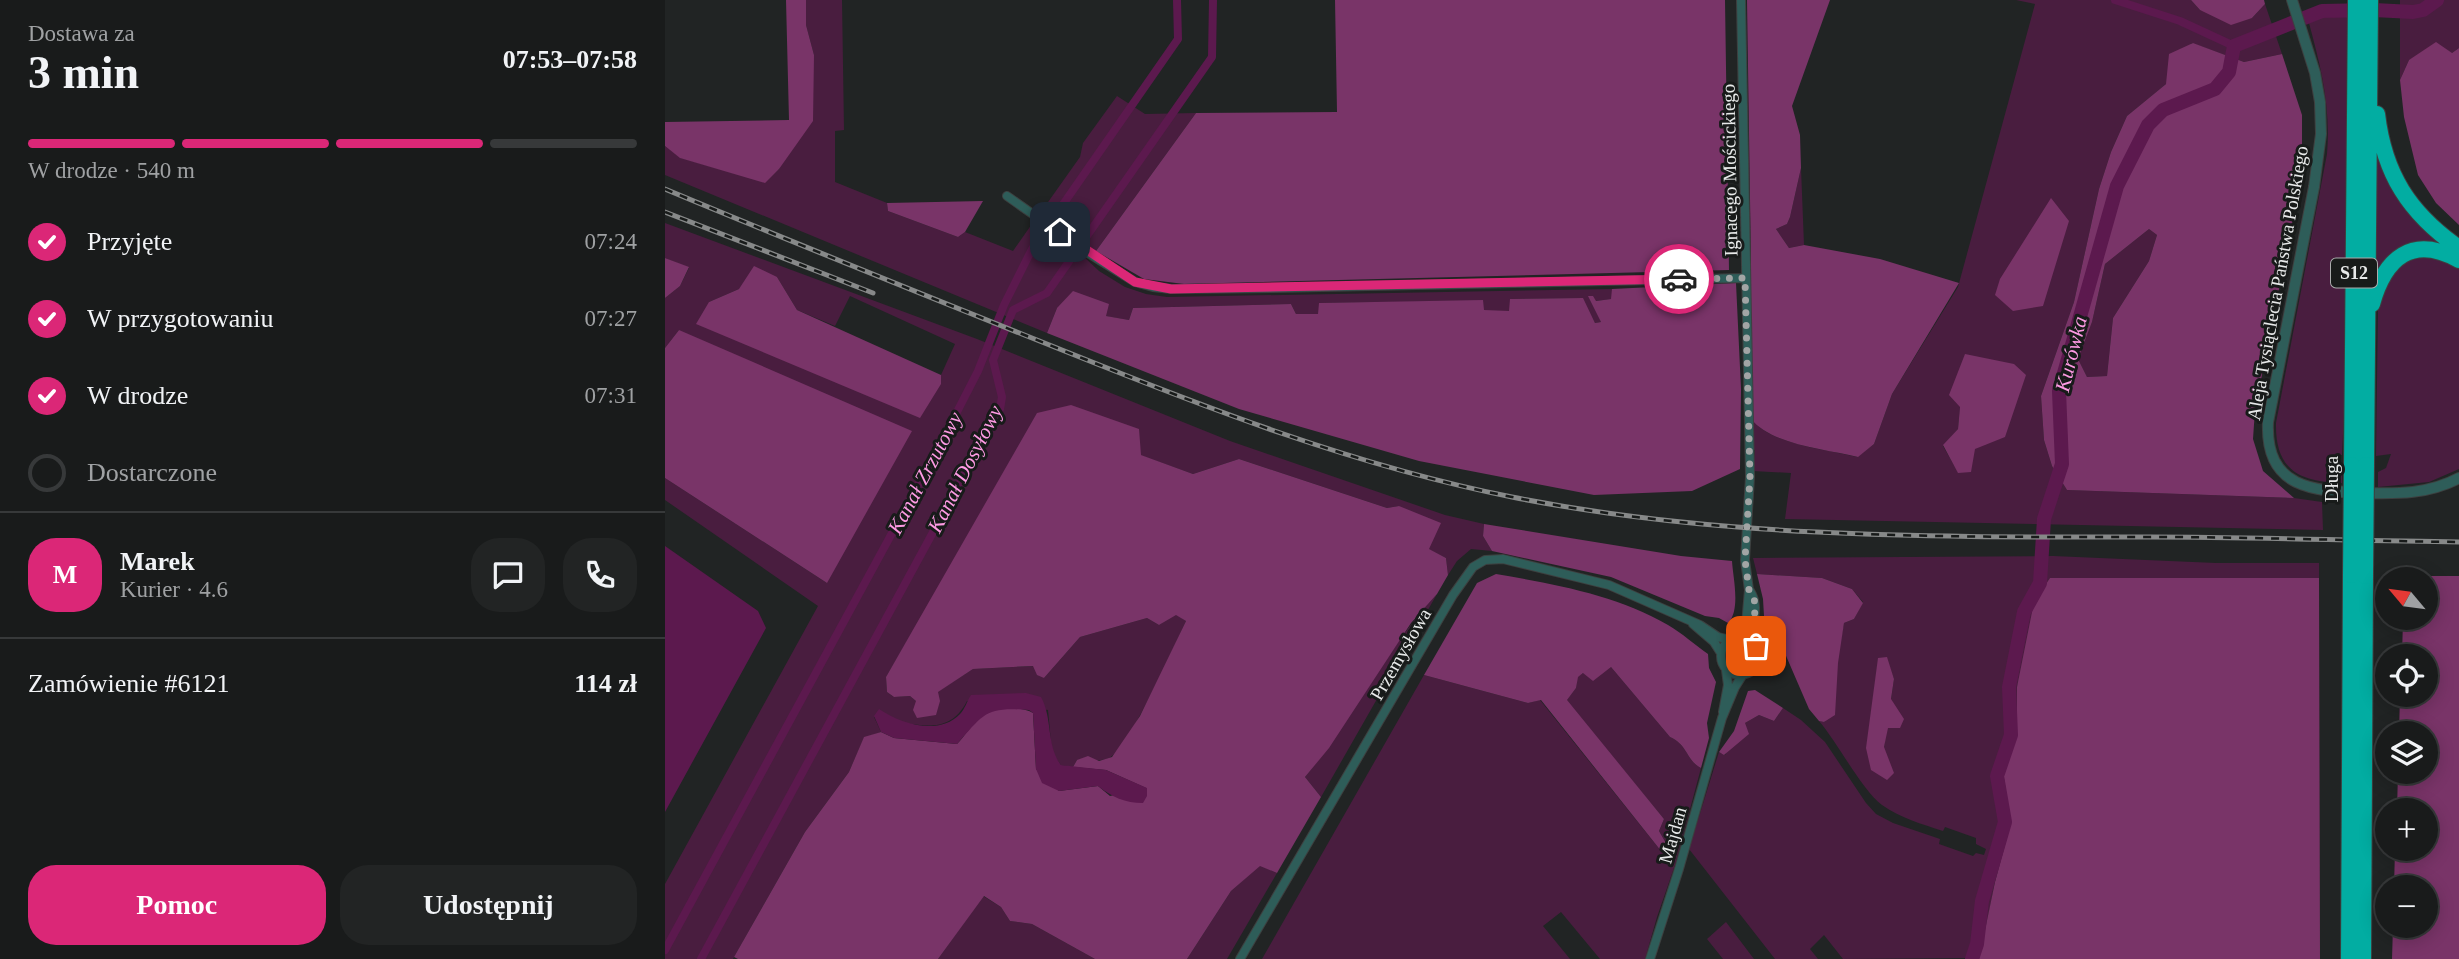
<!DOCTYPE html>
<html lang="pl">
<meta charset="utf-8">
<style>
:root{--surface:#191b1b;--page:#222424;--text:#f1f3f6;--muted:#9fa1a3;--line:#37393a;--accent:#db2777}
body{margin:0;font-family:Georgia,serif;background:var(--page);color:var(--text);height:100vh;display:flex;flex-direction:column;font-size:26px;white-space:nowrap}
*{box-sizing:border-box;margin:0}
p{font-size:23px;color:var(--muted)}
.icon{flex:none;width:38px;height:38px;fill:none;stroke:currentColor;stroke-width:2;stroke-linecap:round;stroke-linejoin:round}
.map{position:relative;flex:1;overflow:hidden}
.sheet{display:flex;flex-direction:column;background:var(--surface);width:665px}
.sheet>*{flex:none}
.needle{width:46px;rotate:299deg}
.buttons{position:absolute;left:1710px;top:567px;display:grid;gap:14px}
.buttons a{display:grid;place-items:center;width:63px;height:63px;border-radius:50%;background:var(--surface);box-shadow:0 4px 18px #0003,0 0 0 2px var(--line);font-size:35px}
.pin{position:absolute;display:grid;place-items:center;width:60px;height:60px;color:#fff;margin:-30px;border-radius:14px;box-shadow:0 4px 10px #0006}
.courier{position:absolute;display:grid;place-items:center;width:70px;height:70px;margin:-35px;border:5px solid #db2777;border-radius:50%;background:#fff;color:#222;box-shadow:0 2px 9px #0007}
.headline em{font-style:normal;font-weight:700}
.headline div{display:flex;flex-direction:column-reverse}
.headline{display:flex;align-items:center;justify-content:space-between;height:119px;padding:0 28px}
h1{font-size:46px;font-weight:700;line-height:52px}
.bar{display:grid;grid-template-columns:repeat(4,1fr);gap:10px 7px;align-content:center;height:84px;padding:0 28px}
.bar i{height:9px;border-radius:5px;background:var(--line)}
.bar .current{background:var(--accent)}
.bar p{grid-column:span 4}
.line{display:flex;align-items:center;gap:18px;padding:0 28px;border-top:2px solid var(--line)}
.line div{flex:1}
.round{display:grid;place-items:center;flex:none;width:74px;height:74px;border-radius:28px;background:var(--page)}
ol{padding:0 28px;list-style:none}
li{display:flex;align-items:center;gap:21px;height:77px}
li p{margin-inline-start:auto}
li .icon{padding:7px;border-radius:50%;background:var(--accent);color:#fff;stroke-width:4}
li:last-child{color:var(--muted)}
li i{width:38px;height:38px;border:4px solid var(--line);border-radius:50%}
.cta{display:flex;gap:14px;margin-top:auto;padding:14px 28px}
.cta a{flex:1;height:80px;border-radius:28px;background:var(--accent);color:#fff;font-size:28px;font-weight:700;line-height:80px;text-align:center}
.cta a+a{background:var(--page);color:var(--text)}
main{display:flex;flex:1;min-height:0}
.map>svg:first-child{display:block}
</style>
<main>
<section class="sheet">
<div class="headline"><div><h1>3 min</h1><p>Dostawa za</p></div><em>07:53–07:58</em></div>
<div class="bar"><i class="current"></i><i class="current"></i><i class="current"></i><i></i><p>W drodze · 540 m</p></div>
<ol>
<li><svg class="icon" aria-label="check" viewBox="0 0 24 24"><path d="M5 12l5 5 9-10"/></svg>Przyjęte<p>07:24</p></li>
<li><svg class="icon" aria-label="check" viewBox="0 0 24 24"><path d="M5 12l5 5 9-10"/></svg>W przygotowaniu<p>07:27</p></li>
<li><svg class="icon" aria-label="check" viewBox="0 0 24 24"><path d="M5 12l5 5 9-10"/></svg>W drodze<p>07:31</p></li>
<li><i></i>Dostarczone</li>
</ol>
<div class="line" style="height:126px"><b class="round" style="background:var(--accent);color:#fff">M</b><div><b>Marek</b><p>Kurier · 4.6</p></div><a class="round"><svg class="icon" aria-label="chat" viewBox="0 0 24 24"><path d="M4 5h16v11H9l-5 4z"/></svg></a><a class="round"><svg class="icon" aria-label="phone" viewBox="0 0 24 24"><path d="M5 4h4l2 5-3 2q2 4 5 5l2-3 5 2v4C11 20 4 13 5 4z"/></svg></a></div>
<div class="line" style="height:91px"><div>Zamówienie #6121</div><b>114 zł</b></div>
<div class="cta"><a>Pomoc</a><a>Udostępnij</a></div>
</section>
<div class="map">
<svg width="1794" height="959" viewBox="0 0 1794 959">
<rect width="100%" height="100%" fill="#212424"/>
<path fill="#491d3f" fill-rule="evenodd" d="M 141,0 L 177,0 L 179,130 L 170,131 L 170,182 L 222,203 L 223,211 L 293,237 L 300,232 L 348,251 L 369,221 L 417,255 L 434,271 L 460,287 L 481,294 L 502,297 L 947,289 L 947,299 L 930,301 L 936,322 L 930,323 L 917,298 L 845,299 L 845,311 L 818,311 L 818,301 L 654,303 L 654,314 L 631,314 L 626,304 L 468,308 L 464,320 L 392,308 L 382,333 L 0,175 L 0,146 L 16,158 L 100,182 L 114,169 L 149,55 L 141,25 Z
M 1351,0 L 1526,0 L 1535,10 L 1587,18 L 1600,4 L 1617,54 L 1579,62 L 1527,43 L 1501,84 L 1462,116 L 1446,152 L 1434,189 L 1409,302 L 1376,396 L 1379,440 L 1387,466 L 1402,490 L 1629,498 L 1657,502 L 1658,530 L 1120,519 L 1126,473 L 1088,471 L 1090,450 L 1086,449 L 1086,419 C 1107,445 1160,449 1192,457 L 1209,444 L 1227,394 L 1293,287 L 1370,4 ZM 1295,407 L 1293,472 L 1278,446 L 1293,429 Z
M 1735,0 L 1794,0 L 1794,48 L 1787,53 L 1744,60 L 1735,80 Z
M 1682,16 L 1679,413 L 1677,455 L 1668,455 L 1669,468 L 1677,472 L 1677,483 C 1634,482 1610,470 1611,423 L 1662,154 C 1666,108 1656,67 1644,23 L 1656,18 Z
M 452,96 L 480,114 L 531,113 L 431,251 L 376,212 L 415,157 L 418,143 Z
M 1711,141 L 1786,248 L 1778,247 L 1713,270 L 1710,267 Z
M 1136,168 L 1139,245 L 1124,248 L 1111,229 L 1122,224 L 1125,217 Z
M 0,223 L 312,339 L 565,441 L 780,515 L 819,524 L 818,536 L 827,551 L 806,549 L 792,561 L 783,575 L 781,558 L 763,549 L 734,506 L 722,508 L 574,459 L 528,474 L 475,455 L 248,631 L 221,677 L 222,692 L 229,697 L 245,696 L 251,701 L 272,692 L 308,669 L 369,666 L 379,678 L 415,637 L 482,618 L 494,625 L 511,614 L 521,621 C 509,646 464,749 444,758 C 434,762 423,760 412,760 L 408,767 L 396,765 L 387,753 L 383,710 L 302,701 C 282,741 244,721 209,717 L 216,732 L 199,738 L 184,772 L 140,832 L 68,959 L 0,959 L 0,884 L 153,606 L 0,500 L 0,478 L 162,583 L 14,330 L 0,348 L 0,298 L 15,286 L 24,268 L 0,258 ZM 112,277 L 132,310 L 170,326 L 185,296 L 290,344 L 276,375 L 275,384 L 44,302 L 74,289 Z
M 1484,229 L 1492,235 L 1484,261 L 1448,318 L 1442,376 L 1422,377 L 1413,359 L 1427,322 L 1440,264 Z
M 1752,254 L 1794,264 L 1794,469 L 1764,482 L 1713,487 L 1713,472 L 1721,468 L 1726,454 L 1711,456 L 1713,307 L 1723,274 Z
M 1388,556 L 1551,563 L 1654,563 L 1654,578 L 1385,578 L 1352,687 L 1352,736 L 1338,772 L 1347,823 L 1330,882 L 1315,958 L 1178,959 L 1159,935 L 1145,949 L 1153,959 L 1110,959 L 1024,849 L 1054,752 L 1060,755 L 1080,723 L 1094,715 L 1109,721 L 1118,708 L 1136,720 L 1160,742 L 1201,803 L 1211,814 L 1228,823 L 1275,839 L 1274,844 L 1308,856 L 1311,853 L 1319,855 L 1321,849 L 1311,844 L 1311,838 L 1280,827 L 1278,831 C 1257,824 1235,818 1217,805 C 1196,789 1173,743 1154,721 L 1160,722 L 1179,623 L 1189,619 L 1198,602 L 1187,589 L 1157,578 L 1092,574 L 1088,558 ZM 1221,657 L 1229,679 L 1219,747 Z
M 772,594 L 656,797 L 640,777 C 688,718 720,650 772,594 Z
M1063 656a12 12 0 1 1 24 0a12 12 0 1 1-24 0Z
M 946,667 L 1005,737 C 1023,745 1021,760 1036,768 L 1010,865 L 992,917 L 980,959 L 935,959 L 896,912 L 878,926 L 905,959 L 597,959 L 759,675 L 863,703 L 875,700 L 1004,861 L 1009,856 L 994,831 L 999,819 L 901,701 L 911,688 L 912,677 L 918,673 Z
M 595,865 L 612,873 L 562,959 L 522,959 L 566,891 Z
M 318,896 L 336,907 L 345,921 L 367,924 L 430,959 L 273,959 Z
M 1061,922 L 1089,959 L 1058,959 L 1042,939 Z"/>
<path fill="#793468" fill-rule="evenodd" d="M 121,0 L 141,0 L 141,25 L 149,55 L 148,121 L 114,169 L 100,183 L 15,158 L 0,146 L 0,122 L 124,120 Z
M 670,0 L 1060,0 L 1064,270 L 519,284 L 479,279 L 431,251 L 531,113 L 672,112 Z
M 1082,0 L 1165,0 L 1127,106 L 1135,135 L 1136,168 L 1125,217 L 1122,224 L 1111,229 L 1124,248 L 1139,245 L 1215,259 L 1294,283 L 1227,394 L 1209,444 L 1193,457 C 1161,449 1107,445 1086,419 L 1084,295 L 1086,265 Z
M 1526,0 L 1599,0 L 1600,4 L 1587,18 L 1566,25 L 1535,10 Z
M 1771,42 L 1787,53 L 1794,48 L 1794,225 L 1771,203 L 1753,175 L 1739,117 L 1735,80 L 1744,60 Z
M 1528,43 L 1579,62 L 1617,54 L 1637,115 L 1637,174 L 1590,410 L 1588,439 L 1598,471 L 1629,498 L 1402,490 L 1387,466 L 1379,440 L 1376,396 L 1409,302 L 1434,189 L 1446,152 L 1462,116 L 1501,84 L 1504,54 ZM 1484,229 L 1492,235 L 1484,261 L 1448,318 L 1442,376 L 1422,377 L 1413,359 L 1427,322 L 1440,264 Z
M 1386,198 L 1404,221 L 1378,306 L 1348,311 L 1330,295 L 1335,279 Z
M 318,201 L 300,232 L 293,237 L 223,211 L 222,203 Z
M 0,258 L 24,267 L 15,286 L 0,298 Z
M 89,266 L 112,277 L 132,310 L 276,375 L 276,384 L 255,418 L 31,324 L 44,302 L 74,289 Z
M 1071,283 L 1076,389 L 1075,469 L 1027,491 L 929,495 L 754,461 L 574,409 L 382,333 L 392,308 L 408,291 L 444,304 L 441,316 L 464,320 L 468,308 L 626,304 L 631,314 L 653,314 L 654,303 L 818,300 L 819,310 L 844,311 L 845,299 L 918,298 L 930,323 L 936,322 L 923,296 L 928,296 L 931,301 L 946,299 L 947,289 Z
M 14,330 L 247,431 L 162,583 L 0,478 L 0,348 Z
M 1300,354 L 1349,364 L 1361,375 L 1340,437 L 1310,449 L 1306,472 L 1293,473 L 1278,445 L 1293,429 L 1295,407 L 1284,395 Z
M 406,405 L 474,429 L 476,455 L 528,474 L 574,459 L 722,508 L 734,506 L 776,523 L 764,549 L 781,558 L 783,575 L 772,594 L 746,623 L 664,748 L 640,777 L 656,797 L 612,873 L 595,866 L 566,891 L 522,959 L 430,959 L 367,924 L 345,921 L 336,907 L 319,896 L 273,959 L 73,959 L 69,957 L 140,832 L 184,772 L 199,737 L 216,732 L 229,738 L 292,744 C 300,736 309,721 318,714 C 330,707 357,706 368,713 L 371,769 L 394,791 L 433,786 L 445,796 L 481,788 L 441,770 L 408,767 L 412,760 L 423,756 L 434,761 L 447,757 L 475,716 L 521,621 L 511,615 L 494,625 L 482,618 L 415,637 L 379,678 L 372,675 L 368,666 L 308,669 L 273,692 L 275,701 L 271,715 L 252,718 L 248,710 L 251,701 L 245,696 L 229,697 L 222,692 L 221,677 L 372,413 Z
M 819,524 L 1016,556 L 1067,561 C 1068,578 1076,610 1063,623 L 1054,618 L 1040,616 L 946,577 L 827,551 L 818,536 Z
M 831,574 C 889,584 952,595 1003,625 C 1017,633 1030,645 1043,654 L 1044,668 L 1051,682 L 1042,723 L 1044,738 L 1036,768 C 1021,760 1023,745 1005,737 L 946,667 L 928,681 L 918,673 L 913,677 L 911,688 L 902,700 L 999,819 L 994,831 L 1009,857 L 1004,861 L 876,700 L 863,703 L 759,675 L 812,583 Z
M 1092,574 L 1157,578 L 1187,589 L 1198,603 L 1189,619 L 1179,623 L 1173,663 L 1170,715 L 1159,722 L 1154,721 L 1144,709 L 1109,628 L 1099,616 L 1098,599 Z
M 1744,576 L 1794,576 L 1794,959 L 1727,959 L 1728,926 L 1760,926 L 1760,887 L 1729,887 L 1730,849 L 1760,849 L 1760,810 L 1732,810 L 1733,772 L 1760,772 L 1760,733 L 1734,733 L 1735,695 L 1760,695 L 1760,656 L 1737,656 L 1738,619 L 1760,618 L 1760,579 L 1744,579 Z
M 1385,578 L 1654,578 L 1655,959 L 1314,959 L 1330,882 L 1346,823 L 1338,772 L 1352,736 L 1352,687 L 1369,602 Z
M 1222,657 L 1229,679 L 1226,699 L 1239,719 L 1235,728 L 1223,728 L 1219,747 L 1229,773 L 1222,780 L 1206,770 L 1201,748 L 1213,658 Z
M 1090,690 L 1118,708 L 1109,721 L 1094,715 L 1080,723 L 1084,734 L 1059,755 L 1054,752 L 1069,731 L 1083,691 Z"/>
<path fill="#5c194e" d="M 0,546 L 93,611 L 101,628 L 0,812 Z
M 361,693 L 376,697 C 388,719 381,745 396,765 L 441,770 L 482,788 L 482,796 L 478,803 C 460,803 447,797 433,786 L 394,791 L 377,783 L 371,769 L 368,713 L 364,710 C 320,707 320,713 292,744 L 229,738 L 216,732 L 209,716 L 214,709 C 236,724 274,736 295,714 C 300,709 302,701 306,695 Z"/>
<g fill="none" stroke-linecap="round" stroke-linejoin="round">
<path stroke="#5c194e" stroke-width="8" d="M 1450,0 L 1515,21 L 1569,46
M 0,950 L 275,445 L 313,371 L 339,305 L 367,249 L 513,39 L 512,0
M 36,959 L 335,409 L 337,397 L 328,360 L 348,310 L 382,293 L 547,57 L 548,0"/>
<path stroke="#5c194e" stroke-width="14" d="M 1307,959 L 1312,944 L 1317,901 L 1340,822 L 1332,776 L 1346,735 L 1344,687 L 1359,612 L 1375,583 L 1379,519 L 1397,464 L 1394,391 L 1452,186 L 1483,125 L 1498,110 L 1550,89 L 1564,72 L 1569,46 L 1657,11 L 1709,10 L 1748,12 L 1758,10 L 1772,0"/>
<g stroke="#3d4040" stroke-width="10">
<path id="minor" d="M 342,196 L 423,253 L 470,282 L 488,287 L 506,289 L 607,288 L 1080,278
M 1085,591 C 1096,608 1085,624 1088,642
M 1028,624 L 1049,642 L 1056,653
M1056 656a19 19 0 1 1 38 0a19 19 0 1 1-38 0Z
M 1073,637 L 1081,625 L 1084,590 L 1080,560 L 1085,477 L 1076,0
M 1058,712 L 1063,685 L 1061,670
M 575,959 L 788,595 L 808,567 L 820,560 L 838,559 L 944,585 L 1035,625 L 1053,637 L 1066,640
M 985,959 L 1014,869 L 1057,718 L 1070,687 L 1077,676"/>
</g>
<g stroke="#3d4040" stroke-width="12">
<path id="tertiary" d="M 1627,0 L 1650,73 L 1655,102 L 1656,134 L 1649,187 L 1603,422 C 1600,489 1648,491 1700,493 C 1733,494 1764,494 1794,478"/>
</g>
<g stroke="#3d4040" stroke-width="18">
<path id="motorway" d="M 1712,114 C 1719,174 1744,213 1794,248
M 1707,304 C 1720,258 1747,234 1794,260
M 1687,465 L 1691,0
M 1701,465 L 1705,0
M 1684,959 L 1686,575
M 1698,959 L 1700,576"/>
</g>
<use href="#minor" stroke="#2e5d59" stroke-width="8"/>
<use href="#tertiary" stroke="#2e5d59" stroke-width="10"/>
<use href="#motorway" stroke="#02ada2" stroke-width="16"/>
<g stroke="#878989" stroke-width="5">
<path id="rail" d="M 0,189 C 132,244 264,297 397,350 C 544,409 691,466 847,497 C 1058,539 1273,537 1487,537 C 1589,537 1692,541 1794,542
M 0,212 L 208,293"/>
</g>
<use href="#rail" stroke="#181b1a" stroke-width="2.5" stroke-dasharray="8" stroke-linecap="butt"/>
<g stroke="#3d4040" stroke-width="18" stroke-linecap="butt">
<path id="motorway-bridge" d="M 1686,575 L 1687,465
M 1700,576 L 1701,465"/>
</g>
<use href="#motorway-bridge" stroke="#02ada2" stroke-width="16"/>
</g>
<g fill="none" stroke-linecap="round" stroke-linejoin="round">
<path stroke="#a2a5a5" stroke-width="7" stroke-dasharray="0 12.6" d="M 1014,279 L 1080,278 L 1085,477 L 1080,560 L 1084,590 L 1091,604 L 1087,632 L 1088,642 L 1091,646"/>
<path stroke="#db2777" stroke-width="9" d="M 395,232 L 470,282 L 506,289 L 1014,279"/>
</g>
<g text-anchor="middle" stroke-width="6" stroke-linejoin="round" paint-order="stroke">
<rect fill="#181b1a" stroke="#aaacac" stroke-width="2" x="1666" y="258.5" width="46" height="29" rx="5"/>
<g font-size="18" font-weight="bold" fill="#e8eaea">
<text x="1689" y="279">S12</text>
</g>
<g font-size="19" fill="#e8eaea" stroke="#181b1a">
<text transform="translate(1064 170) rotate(-91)" y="7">Ignacego Mościckiego</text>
<text transform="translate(1612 283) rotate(-80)" y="7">Aleja Tysiąclecia Państwa Polskiego</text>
<text transform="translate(1666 479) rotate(-90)" y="7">Długa</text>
<text transform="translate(735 654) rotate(-60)" y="7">Przemysłowa</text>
<text transform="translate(1007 835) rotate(-74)" y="7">Majdan</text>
</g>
<g font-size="21" font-style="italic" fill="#fd9ae3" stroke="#181b1a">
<text transform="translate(1406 354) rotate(-76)" y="7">Kurówka</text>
<text transform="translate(300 469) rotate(-63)" y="7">Kanał Dosyłowy</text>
<text transform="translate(260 473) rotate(-62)" y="7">Kanał Zrzutowy</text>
</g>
</g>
</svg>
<div class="buttons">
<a><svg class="needle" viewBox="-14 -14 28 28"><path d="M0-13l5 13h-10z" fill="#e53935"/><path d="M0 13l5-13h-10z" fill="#9fa1a3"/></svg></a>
<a><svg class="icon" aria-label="locate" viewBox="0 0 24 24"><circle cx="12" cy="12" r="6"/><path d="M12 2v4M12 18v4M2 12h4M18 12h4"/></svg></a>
<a><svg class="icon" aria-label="layers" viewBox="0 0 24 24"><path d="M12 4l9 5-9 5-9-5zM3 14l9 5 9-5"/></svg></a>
<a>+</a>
<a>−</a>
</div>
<div class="pin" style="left:1091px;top:646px;background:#ea580c"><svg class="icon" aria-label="bag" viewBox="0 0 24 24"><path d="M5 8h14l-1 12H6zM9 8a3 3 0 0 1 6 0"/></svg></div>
<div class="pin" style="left:395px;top:232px;background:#1f2937"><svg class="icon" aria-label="home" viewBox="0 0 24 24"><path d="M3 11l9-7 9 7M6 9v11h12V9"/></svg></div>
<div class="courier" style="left:1014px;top:279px"><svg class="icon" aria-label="car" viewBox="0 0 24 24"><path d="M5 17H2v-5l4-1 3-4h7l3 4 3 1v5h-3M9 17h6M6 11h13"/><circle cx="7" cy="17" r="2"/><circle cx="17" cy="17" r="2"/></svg></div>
</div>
</main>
